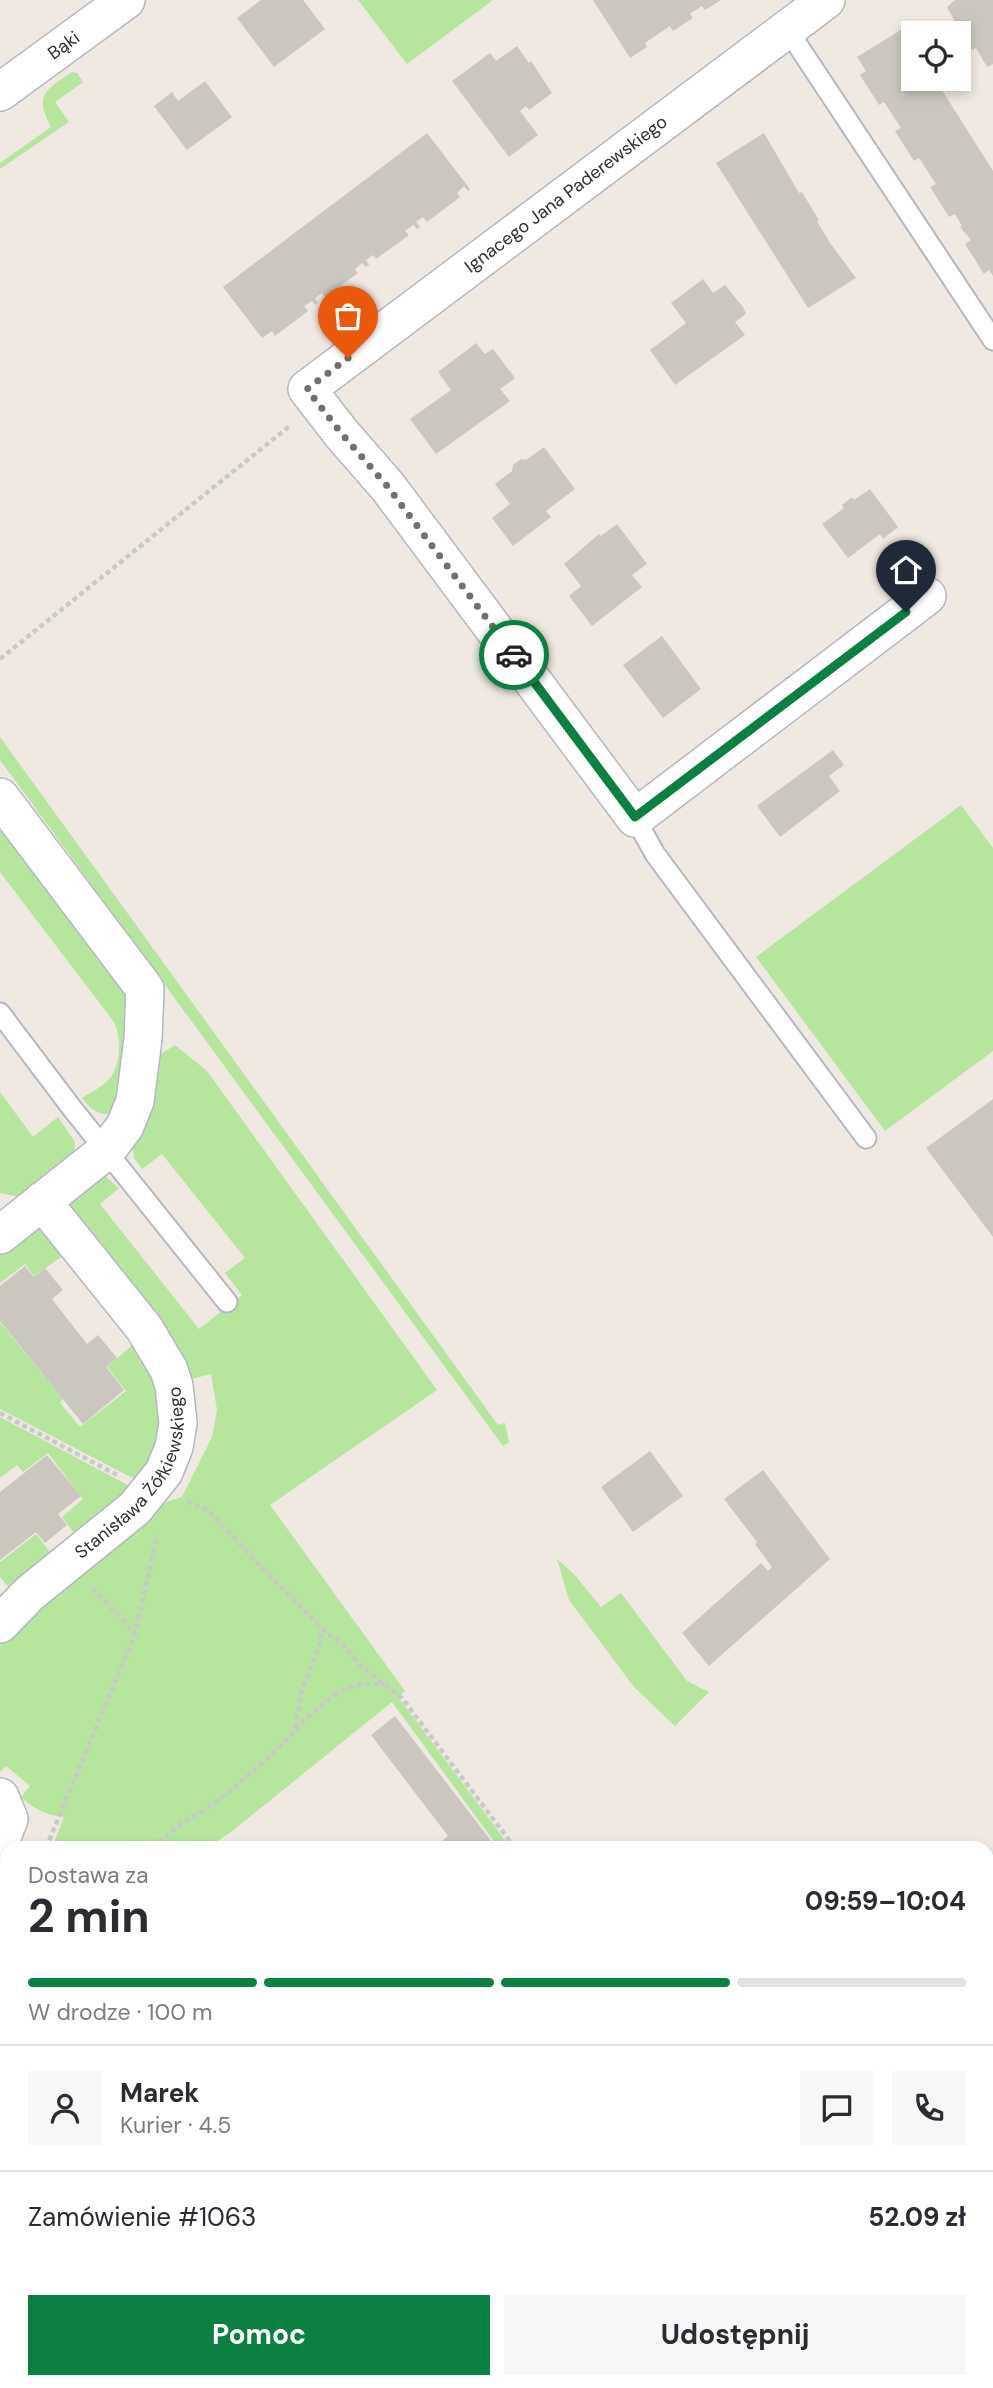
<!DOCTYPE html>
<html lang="pl">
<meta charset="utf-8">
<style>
:root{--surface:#fff;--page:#f7f7f7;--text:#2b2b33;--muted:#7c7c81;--line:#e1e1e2;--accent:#0b8043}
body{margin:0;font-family:"DM Sans",sans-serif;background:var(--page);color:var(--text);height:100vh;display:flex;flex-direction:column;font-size:26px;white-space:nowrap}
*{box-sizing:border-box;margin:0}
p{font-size:23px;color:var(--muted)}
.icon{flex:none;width:38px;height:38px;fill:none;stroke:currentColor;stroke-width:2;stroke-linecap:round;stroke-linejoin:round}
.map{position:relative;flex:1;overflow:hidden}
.sheet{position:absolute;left:0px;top:1841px;width:994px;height:548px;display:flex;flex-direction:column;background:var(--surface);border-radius:21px 21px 0 0;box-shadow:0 4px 10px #0003}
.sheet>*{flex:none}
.fabs{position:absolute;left:901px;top:21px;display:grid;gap:14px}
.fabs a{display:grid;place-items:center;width:70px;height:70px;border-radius:0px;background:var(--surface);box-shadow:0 4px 10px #0003;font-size:35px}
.pin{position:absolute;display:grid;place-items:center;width:60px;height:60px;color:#fff;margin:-72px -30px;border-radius:50% 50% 50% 0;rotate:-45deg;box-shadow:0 0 7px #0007}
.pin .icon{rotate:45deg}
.courier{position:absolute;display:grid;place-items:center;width:70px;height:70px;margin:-35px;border:5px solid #0b8043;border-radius:50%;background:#fff;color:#222;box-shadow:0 2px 9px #0007}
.summary em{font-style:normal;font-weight:700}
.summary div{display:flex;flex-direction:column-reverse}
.summary{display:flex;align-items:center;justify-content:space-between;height:119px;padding:0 28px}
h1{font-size:46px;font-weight:700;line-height:52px}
.bar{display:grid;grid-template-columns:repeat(4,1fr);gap:10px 7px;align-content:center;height:84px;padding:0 28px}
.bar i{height:9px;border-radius:5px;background:var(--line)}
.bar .active{background:var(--accent)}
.bar p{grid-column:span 4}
.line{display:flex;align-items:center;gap:18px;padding:0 28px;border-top:2px solid var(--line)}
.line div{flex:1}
.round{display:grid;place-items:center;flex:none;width:74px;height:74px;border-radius:0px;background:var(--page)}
.cta{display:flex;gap:14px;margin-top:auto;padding:14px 28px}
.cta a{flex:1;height:80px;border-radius:0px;background:var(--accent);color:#fff;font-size:28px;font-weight:700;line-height:80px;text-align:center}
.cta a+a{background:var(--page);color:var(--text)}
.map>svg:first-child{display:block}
</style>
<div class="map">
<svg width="993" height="2388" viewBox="0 0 993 2388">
<rect width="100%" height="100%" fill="#efe9e1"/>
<path fill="#b6e59e" d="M 358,0 L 493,0 L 407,64 Z
M 72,72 L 77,73 L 83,82 L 55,102 L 69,122 L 0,169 L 0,163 L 51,127 C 34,95 45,90 72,72 Z
M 0,737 L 498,1425 L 505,1423 L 509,1442 L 503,1446 L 0,760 Z
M 961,805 L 993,848 L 993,1051 L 885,1131 L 756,957 Z
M 0,826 L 121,987 L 131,1003 L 134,1024 L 113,1114 C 97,1115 92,1110 82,1098 C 91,1092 104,1086 110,1078 C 122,1063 121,1037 114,1022 L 0,872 Z
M 175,1045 L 207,1071 L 437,1390 L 270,1505 L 405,1691 L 398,1697 L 511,1848 L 491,1848 L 496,1844 L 392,1702 L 231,1832 L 207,1848 L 52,1848 L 64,1817 C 47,1816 33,1808 21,1797 L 30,1786 L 6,1766 L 0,1772 L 0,1645 L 19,1619 L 154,1506 L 182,1497 L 212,1437 L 217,1410 L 211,1374 L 187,1380 L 71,1211 L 70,1201 L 104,1175 L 119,1188 L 100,1204 L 199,1329 L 242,1295 L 225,1273 L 245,1258 L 162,1154 L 142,1169 L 134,1158 L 133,1148 L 143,1119 L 153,1059 Z
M 0,1092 L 33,1137 L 58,1117 L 75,1142 L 74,1156 L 25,1198 L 0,1193 Z
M 31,1225 L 42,1226 L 68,1252 L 34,1276 L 25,1264 L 0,1283 L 0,1250 Z
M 0,1322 L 63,1399 L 60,1403 L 80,1427 L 126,1391 L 107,1367 L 136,1342 L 145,1348 L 165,1418 L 142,1483 L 0,1409 Z
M 0,1417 L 137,1490 L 77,1537 L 62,1517 L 83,1499 L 48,1453 L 23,1472 L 17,1465 L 0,1478 Z
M 36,1534 L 51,1553 L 11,1590 L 0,1577 L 0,1562 Z
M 557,1559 L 574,1574 L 601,1607 L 621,1593 L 687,1681 L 709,1692 L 675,1726 L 634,1687 L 569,1600 Z
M 0,2002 L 7,2004 L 7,2382 L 317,2382 L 322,2388 L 0,2388 Z
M 663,2382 L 916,2382 L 921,2388 L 653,2388 Z"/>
<path fill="#cbc7bf" d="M 261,0 L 303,0 L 325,29 L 274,67 L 237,18 Z
M 593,0 L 721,0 L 705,10 L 702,6 L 690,14 L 693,18 L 673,31 L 670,26 L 645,43 L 647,47 L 630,58 Z
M 955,0 L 993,0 L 993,64 L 987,67 L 976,48 L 971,50 L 947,7 Z
M 904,28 L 914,43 L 914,79 L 935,79 L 993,171 L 993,276 L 989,270 L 984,274 L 965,244 L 971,240 L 960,227 L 962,226 L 955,214 L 949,217 L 930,187 L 936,184 L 919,158 L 914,161 L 895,131 L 901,128 L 884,102 L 879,105 L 860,75 L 866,71 L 857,57 Z
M 517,46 L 529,63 L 531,61 L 552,93 L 529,110 L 526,106 L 520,111 L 538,135 L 509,157 L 452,81 L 490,53 L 496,61 Z
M 205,81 L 232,117 L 187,150 L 154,106 L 172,92 L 178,101 Z
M 427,133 L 470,189 L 468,191 L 464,186 L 457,193 L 460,197 L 427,222 L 423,217 L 416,222 L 420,227 L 417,229 L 413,225 L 405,231 L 409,235 L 376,259 L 373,255 L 366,260 L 369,265 L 366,267 L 362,263 L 355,269 L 358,273 L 325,297 L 322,293 L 315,298 L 318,303 L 315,305 L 312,301 L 304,306 L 308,311 L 275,336 L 272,331 L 262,338 L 223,287 Z
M 764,133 L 799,193 L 802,192 L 819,220 L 817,221 L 830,243 L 856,278 L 808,308 L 716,163 Z
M 703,279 L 713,293 L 725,285 L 743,307 L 746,314 L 735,322 L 745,335 L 675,385 L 650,350 L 686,323 L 671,303 Z
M 476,343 L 485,354 L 493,349 L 515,378 L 500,389 L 510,401 L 436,454 L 410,419 L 451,390 L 438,372 Z
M 544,447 L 575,489 L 546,511 L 551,517 L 513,546 L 492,518 L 510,504 L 495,484 L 512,471 L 513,465 L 521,459 L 526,460 Z
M 870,489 L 898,527 L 883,539 L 880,534 L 848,558 L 822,524 L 844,508 L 842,505 L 852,497 L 854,500 Z
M 617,524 L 647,564 L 632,575 L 642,587 L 592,626 L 569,596 L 581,586 L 564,564 L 599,534 L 601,536 Z
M 662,636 L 701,689 L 663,718 L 623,665 Z
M 833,750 L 844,765 L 829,776 L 840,791 L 780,837 L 757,806 Z
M 993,1099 L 993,1237 L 926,1148 Z
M 25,1266 L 34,1277 L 45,1268 L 63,1290 L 52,1299 L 87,1344 L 98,1335 L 117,1358 L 106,1367 L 124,1390 L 83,1424 L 0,1321 L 0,1286 Z
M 650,1451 L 683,1496 L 633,1532 L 601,1487 Z
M 47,1455 L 81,1496 L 58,1514 L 67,1525 L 45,1543 L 36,1532 L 0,1560 L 0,1492 Z
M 763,1470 L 830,1559 L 709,1666 L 682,1633 L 761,1563 L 768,1571 L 772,1567 L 755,1544 L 757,1542 L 724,1499 Z
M 395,1716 L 492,1842 L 484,1848 L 433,1848 L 448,1836 L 371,1735 Z
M 452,2382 L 480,2382 L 484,2388 L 443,2388 Z"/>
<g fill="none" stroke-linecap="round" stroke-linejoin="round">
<g stroke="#b4b7c1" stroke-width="23">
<path id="lane" d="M 787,29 L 993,340
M 635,818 L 655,854 L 866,1138
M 0,1013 L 71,1107 L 227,1302"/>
</g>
<g stroke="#b4b7c1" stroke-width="40">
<g id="street">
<path d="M 826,0 L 307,389 L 341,433 L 388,487 L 635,818 L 927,596"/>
<path id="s1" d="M 0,92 L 126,0"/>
<path d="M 0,797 L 145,989 L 143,1039 L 135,1101 L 125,1126 L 107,1150 L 0,1235"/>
<path id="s2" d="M 0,1624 L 29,1594 L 135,1508 L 164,1472 L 174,1447 L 178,1423 L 174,1386 L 169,1370 L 144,1328 L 42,1201"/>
<path d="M 0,1797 L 9,1819 L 0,1842"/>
<path d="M 0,1986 L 7,1985"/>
<path d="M 331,2382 L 335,2388"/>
</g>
</g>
<path stroke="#c9c9c9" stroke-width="4.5" stroke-dasharray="5 3.5" stroke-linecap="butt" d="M 0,659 L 291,425
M 0,1413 L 117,1475
M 187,1501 L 207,1510 L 321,1628 L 341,1643 L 362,1667 L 402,1698 L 515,1848
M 93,1588 L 135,1633
M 295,1728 L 302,1690 L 320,1644 L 321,1629
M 46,1848 L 135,1634 L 157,1536
M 152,1848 L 179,1825 L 208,1808 L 240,1783 L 286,1741 L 303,1721 L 338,1692 L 355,1685 L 384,1684
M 7,2190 L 3,2210 L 7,2230
M 0,2375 L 7,2355
M 921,2382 L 926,2388"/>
<use href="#lane" stroke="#fff" stroke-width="19"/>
<use href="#street" stroke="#fff" stroke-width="37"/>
</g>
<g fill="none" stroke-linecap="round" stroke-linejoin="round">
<path stroke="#726f6d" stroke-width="7" stroke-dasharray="0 12.6" d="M 348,358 L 307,389 L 341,433 L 388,487 L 514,655"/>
<path stroke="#0b8043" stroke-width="9" d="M 514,655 L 635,817 L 906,612"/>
</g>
<g text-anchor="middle" stroke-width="5" stroke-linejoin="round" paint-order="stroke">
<g font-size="18" fill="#2e2e2e" stroke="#fff">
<text dy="6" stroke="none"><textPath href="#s1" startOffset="79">Bąki</textPath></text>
<text transform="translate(566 194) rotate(-37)" y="6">Ignacego Jana Paderewskiego</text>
<text dy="6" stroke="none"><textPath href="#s2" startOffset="208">Stanisława Żółkiewskiego</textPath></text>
</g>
</g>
</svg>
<div class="fabs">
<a><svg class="icon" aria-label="locate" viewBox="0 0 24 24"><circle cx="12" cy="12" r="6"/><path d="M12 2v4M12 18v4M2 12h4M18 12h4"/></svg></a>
</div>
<div class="pin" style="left:348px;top:358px;background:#ea580c"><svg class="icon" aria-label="bag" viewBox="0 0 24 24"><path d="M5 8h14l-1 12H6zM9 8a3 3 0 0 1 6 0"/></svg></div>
<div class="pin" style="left:906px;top:612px;background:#1f2937"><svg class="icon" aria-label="home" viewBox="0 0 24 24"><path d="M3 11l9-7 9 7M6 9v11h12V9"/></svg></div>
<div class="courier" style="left:514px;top:655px"><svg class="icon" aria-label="car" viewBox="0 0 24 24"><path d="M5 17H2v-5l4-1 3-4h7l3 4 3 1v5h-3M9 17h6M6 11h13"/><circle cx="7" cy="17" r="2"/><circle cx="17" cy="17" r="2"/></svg></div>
<section class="sheet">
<div class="summary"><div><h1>2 min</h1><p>Dostawa za</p></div><em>09:59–10:04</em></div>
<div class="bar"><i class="active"></i><i class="active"></i><i class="active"></i><i></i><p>W drodze · 100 m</p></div>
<div class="line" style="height:126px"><a class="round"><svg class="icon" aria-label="person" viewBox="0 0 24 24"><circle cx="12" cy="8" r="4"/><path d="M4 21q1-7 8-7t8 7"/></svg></a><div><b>Marek</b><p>Kurier · 4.5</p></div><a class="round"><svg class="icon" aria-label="chat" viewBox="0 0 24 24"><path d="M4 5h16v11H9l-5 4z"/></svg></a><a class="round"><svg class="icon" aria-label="phone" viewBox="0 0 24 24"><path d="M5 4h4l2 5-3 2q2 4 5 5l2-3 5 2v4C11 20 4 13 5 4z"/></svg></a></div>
<div class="line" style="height:91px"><div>Zamówienie #1063</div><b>52.09 zł</b></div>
<div class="cta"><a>Pomoc</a><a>Udostępnij</a></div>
</section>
</div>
